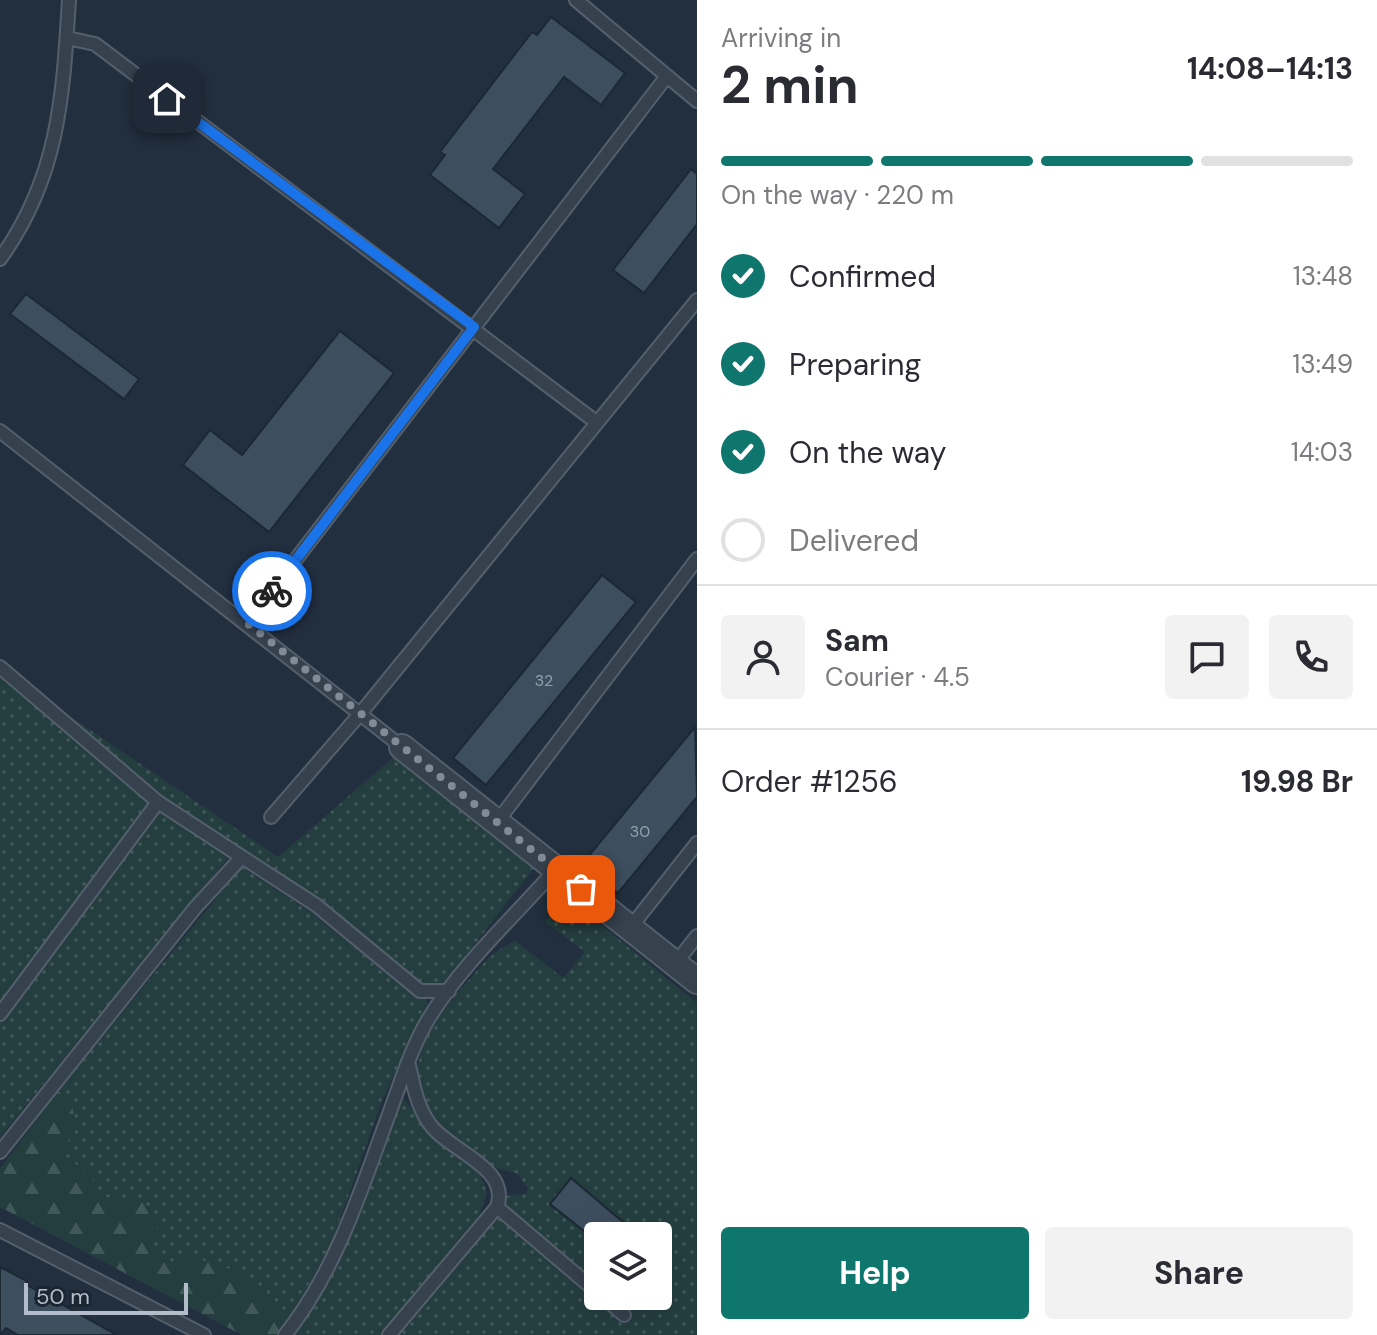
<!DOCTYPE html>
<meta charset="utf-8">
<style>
:root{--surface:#fff;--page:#f2f2f3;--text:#2b2b33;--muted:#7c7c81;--line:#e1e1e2;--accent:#0f766e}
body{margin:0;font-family:"DM Sans",sans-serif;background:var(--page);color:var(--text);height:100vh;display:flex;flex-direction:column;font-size:30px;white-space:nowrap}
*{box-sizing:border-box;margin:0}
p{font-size:26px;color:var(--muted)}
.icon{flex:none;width:44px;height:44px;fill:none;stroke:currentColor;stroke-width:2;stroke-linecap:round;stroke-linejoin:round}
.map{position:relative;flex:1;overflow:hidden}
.side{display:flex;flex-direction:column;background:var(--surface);width:680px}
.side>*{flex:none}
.fabs{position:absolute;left:584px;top:1222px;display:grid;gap:16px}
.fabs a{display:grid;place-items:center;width:88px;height:88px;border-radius:8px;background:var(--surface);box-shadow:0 8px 32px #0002;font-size:40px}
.scale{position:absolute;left:24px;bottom:20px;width:164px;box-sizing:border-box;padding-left:8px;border:4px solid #b2bcca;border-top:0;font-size:22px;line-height:28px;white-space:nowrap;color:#b2bcca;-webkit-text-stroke:6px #1b2633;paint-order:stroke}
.pin{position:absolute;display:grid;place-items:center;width:68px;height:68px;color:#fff;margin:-34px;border-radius:16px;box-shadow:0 4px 12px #0006}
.courier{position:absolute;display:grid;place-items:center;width:80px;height:80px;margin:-40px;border:6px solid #1a73e8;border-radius:50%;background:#fff;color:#222;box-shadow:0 2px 10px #0007}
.summary em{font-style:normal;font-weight:700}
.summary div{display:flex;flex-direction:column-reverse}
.summary{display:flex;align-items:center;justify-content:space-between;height:136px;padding:0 24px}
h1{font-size:52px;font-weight:700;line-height:60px}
.bar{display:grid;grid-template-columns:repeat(4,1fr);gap:12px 8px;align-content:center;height:96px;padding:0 24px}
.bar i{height:10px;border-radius:6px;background:var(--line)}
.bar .on{background:var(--accent)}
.bar p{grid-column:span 4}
.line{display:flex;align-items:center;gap:20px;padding:0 24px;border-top:2px solid var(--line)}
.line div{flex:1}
.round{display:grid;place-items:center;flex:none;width:84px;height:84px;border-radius:8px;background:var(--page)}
ol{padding:0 24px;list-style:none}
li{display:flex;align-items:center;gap:24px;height:88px}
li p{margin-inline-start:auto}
li .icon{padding:8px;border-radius:50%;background:var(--accent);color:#fff;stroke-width:4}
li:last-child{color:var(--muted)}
li i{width:44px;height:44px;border:4px solid var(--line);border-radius:50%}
.action{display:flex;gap:16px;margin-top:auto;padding:16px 24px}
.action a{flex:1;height:92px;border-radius:8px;background:var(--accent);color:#fff;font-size:32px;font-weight:700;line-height:92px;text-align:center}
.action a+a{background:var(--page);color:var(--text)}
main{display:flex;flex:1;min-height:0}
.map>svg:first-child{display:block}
</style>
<main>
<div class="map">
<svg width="697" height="1335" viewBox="0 0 697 1335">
<defs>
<pattern id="green-dots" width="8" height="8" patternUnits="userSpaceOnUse" patternTransform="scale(2)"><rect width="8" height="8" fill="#243e3f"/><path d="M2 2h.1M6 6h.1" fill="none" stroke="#415859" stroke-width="1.8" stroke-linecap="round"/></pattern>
<pattern id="forest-firs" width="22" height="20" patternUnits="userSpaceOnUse" patternTransform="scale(2)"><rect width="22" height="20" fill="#243e3f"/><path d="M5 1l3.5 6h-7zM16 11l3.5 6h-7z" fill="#415859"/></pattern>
</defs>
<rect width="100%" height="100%" fill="#222f3f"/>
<path fill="url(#green-dots)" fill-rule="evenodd" d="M 0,669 L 278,857 L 395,756 L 533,869 L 443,985 L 425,987 L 237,847 L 0,1137 Z
M 242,867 L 309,911 L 409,992 L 426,999 L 427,1004 L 382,1101 L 332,1242 L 289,1321 L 152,1256 L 101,1196 L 91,1176 L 60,1152 L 70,1100 L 58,1091 Z
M 566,896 L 697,1003 L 697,1335 L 398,1335 L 489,1226 L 505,1196 L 526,1194 L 528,1188 L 516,1173 C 493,1170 480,1158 462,1145 C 393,1094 413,1045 461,989 C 479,969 491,950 516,941 L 563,978 L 585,952 L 545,922 ZM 598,1236 L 658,1236 L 658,1296 L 598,1296 Z
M 402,1096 L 436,1141 L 478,1173 L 484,1183 L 487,1194 L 476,1222 L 381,1335 L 292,1335 L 321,1292 L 345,1246 Z"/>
<path fill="url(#forest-firs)" d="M 58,1091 L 70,1100 L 78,1128 L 60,1152 L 91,1176 L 101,1196 L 143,1203 L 158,1225 L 152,1256 L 170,1263 L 180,1254 C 228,1267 265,1275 289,1321 L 278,1335 L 242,1335 L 0,1207 L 0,1169 Z"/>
<path fill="#3d4e5e" stroke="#1d2835" stroke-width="2" d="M 551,17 L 625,73 L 601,105 L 564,77 L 493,169 L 525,194 L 499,228 L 430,175 L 445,155 L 440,152 L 532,32 L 537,35 Z
M 691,169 L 697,174 L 697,224 L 644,293 L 613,270 Z
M 26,294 L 139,379 L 124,399 L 10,314 Z
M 340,331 L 394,373 L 269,532 L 183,465 L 210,430 L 242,455 Z
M 602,575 L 636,602 L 486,785 L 453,758 Z
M 695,727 L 697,797 L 618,893 L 582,864 Z
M 571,1178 L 611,1212 L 641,1236 L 598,1236 L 598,1242 L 550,1204 Z
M 0,1267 L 27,1281 L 25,1284 L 117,1335 L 18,1335 L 6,1328 L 0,1335 Z"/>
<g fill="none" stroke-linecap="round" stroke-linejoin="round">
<g stroke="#545f6c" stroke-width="16">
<path id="service" d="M 576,0 L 697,101
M 67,38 L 95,44 L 596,422
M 0,259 C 59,177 63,96 69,0
M 0,431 L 402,747
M 247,623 L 667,76
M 0,667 L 158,802 L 242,857
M 271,817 L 360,714 L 697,300
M 497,822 L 697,559
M 630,928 L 697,843
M 675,964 L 697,936
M 0,1014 L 158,802
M 0,1152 L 195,908 L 242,857 L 316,905 L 420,991 L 449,991
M 497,1207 L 598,1293
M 0,1230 L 204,1335
M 602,1296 L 624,1315
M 285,1335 C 336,1271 361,1190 389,1114 C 401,1082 411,1048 429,1018 C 462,964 514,917 556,869
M 389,1335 L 497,1207 C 511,1167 448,1151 429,1123 C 417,1106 413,1084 409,1065"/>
</g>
<g stroke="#545f6c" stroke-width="28">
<path id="minor" d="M 402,747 L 697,981"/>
</g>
<use href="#service" stroke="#36414e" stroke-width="12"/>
<use href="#minor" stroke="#36414e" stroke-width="24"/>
</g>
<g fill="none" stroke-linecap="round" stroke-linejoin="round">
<path stroke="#808b99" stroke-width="8" stroke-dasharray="0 14.4" d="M 272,591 L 247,623 L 581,889"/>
<path stroke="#1a73e8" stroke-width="10" d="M 167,99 L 474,327 L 272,591"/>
</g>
<g text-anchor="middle" stroke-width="6" stroke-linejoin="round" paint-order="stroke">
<g font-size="16" fill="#95a0af">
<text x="544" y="686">32</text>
<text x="640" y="837">30</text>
</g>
</g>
</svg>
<div class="fabs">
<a><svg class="icon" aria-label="layers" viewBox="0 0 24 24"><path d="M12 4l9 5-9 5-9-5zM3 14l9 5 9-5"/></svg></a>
</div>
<div class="scale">50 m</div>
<div class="pin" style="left:581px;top:889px;background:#ea580c"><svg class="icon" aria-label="bag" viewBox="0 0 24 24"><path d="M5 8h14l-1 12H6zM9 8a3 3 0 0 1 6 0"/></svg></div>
<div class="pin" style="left:167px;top:99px;background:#1f2937"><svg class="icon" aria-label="home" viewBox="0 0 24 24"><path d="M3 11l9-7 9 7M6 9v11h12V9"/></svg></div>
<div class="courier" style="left:272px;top:591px"><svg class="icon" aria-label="bike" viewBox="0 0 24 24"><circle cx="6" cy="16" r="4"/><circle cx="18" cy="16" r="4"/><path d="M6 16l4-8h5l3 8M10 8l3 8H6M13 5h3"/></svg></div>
</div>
<section class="side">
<div class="summary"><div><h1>2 min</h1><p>Arriving in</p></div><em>14:08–14:13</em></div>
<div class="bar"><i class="on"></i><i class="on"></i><i class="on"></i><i></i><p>On the way · 220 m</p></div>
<ol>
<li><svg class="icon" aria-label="check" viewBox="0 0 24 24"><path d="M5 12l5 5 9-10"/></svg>Confirmed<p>13:48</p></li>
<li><svg class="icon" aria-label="check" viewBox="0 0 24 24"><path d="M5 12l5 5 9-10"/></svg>Preparing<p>13:49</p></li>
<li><svg class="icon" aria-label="check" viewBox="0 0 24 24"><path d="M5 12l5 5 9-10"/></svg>On the way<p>14:03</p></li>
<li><i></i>Delivered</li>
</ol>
<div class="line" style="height:144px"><a class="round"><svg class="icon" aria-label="person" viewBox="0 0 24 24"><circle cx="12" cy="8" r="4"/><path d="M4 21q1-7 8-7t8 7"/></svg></a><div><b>Sam</b><p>Courier · 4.5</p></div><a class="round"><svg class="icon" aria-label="chat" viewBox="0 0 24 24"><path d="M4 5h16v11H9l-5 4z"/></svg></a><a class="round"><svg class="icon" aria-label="phone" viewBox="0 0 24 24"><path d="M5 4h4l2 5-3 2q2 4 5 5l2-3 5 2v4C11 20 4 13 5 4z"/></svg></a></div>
<div class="line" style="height:104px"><div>Order #1256</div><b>19.98 Br</b></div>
<div class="action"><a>Help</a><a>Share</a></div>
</section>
</main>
